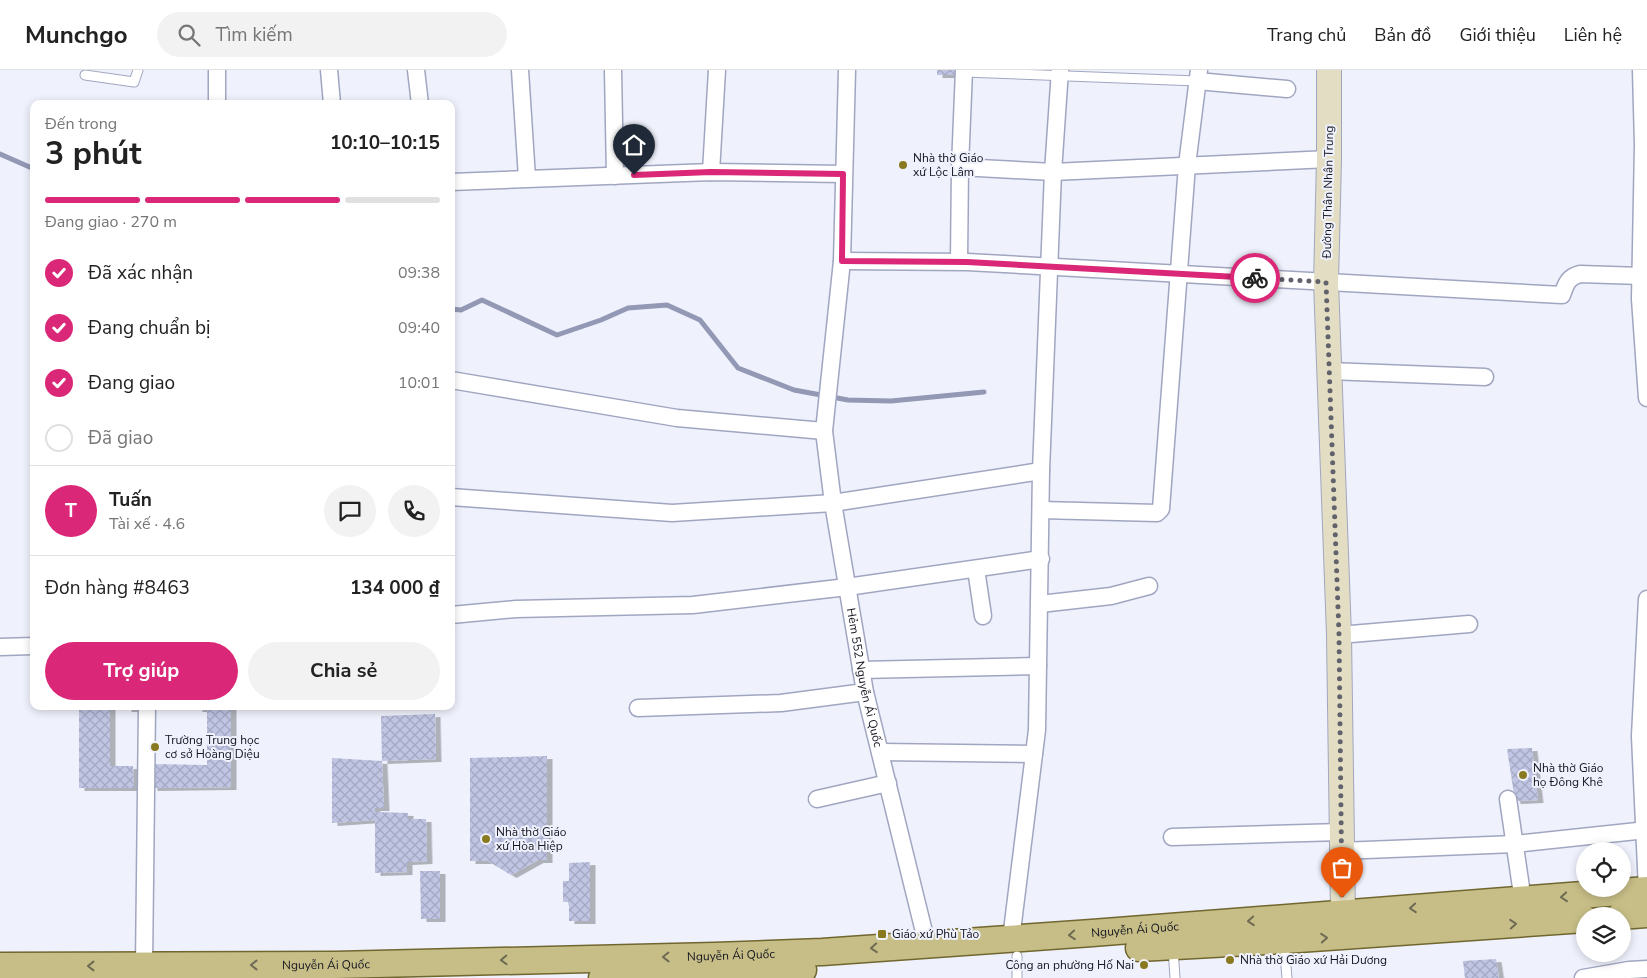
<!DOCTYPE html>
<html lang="vi">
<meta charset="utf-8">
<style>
:root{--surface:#fff;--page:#f2f2f2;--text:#222;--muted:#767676;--line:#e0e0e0;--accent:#db2777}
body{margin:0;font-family:"Nunito Sans",sans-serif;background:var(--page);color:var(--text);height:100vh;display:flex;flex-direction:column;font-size:19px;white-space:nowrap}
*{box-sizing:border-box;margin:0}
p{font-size:16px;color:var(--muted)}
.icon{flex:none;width:28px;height:28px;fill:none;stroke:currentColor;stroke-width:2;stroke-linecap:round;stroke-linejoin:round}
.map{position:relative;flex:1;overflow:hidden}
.side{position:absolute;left:30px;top:30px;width:425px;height:610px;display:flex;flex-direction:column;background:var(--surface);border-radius:10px;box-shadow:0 2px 8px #0003}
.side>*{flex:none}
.fabs{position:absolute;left:1576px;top:772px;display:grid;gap:10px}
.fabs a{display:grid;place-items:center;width:55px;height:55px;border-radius:50%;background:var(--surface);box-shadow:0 2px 8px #0003;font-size:25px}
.pin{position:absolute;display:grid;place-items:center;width:42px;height:42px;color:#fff;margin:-51px -21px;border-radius:50% 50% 50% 0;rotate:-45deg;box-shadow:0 0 5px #0007}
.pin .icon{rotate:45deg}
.courier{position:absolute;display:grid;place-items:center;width:50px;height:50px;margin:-25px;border:4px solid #db2777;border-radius:50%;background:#fff;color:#222;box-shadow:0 1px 6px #0007}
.headline em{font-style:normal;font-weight:700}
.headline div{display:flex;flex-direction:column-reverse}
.headline{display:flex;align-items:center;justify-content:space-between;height:85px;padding:0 15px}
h1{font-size:32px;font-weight:700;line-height:38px}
.bar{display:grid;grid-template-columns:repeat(4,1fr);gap:8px 5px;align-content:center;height:60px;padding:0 15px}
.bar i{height:6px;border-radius:4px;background:var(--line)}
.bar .on{background:var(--accent)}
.bar p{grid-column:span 4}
.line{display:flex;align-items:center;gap:12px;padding:0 15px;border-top:1px solid var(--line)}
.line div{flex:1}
.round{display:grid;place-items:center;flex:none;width:52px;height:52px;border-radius:26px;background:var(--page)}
ol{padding:0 15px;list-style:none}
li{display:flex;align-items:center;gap:15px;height:55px}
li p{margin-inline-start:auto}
li .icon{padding:5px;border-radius:50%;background:var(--accent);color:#fff;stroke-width:4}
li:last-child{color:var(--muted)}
li i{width:28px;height:28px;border:2px solid var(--line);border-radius:50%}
.cta{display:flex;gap:10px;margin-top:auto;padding:10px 15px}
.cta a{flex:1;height:58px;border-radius:30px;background:var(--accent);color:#fff;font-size:20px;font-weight:700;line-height:58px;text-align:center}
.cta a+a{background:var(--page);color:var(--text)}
header{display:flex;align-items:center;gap:30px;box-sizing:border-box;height:70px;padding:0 25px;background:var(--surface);border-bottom:1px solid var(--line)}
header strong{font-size:24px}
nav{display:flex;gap:28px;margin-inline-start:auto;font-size:18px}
.search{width:350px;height:45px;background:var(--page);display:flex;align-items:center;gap:12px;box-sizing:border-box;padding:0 18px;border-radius:28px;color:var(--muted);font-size:19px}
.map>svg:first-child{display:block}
</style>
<header>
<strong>Munchgo</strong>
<div class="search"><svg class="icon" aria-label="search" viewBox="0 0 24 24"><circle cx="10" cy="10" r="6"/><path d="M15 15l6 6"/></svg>Tìm kiếm</div>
<nav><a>Trang chủ</a><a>Bản đồ</a><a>Giới thiệu</a><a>Liên hệ</a></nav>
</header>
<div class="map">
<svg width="1647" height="908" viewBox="0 0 1647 908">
<defs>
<pattern id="building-cross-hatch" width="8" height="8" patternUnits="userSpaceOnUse" patternTransform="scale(1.25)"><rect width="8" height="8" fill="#c0c5e3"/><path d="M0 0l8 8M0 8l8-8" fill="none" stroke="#a4a8c2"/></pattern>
<filter id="shadow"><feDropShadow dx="5.5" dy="3" stdDeviation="0" flood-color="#0004"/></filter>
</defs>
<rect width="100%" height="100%" fill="#eff1fc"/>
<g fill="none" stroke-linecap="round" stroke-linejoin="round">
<path stroke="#9398b5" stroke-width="5" d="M 0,84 L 34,99
M 451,239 L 461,240 L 482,230 L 557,265 L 601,250 L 628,238 L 667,235 L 700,250 L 738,298 L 794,320 L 848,330 L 891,331 L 984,322"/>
</g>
<path fill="url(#building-cross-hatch)" filter="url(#shadow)" d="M 937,0 L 958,0 L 958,5 L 937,5 Z
M 79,636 L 110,636 L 110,696 L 133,696 L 134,718 L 79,718 Z
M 126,636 L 135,636 L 135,639 L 126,639 Z
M 197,636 L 231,636 L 231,717 L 152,718 L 152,694 L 207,695 L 207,639 L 197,639 Z
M 435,644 L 436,689 L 382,691 L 384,738 L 375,738 L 375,742 L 408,743 L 408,749 L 426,749 L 427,791 L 407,792 L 407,802 L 375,803 L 375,750 L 332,753 L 332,688 L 382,691 L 381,646 Z
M 1532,678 L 1538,730 L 1515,731 L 1507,679 Z
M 547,686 L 547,790 L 538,790 L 511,805 L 488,791 L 470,791 L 470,688 Z
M 590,792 L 590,851 L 569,851 L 569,832 L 563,832 L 563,811 L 569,811 L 569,793 Z
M 420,801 L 440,801 L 440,849 L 421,849 Z
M 1496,889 L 1499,908 L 1465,908 L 1463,891 Z"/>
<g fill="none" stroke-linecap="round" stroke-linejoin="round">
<g stroke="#a1a6c0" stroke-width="11">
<path id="lane" d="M 964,2 L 1197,11
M 85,5 L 134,12 L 138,0
M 1284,873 L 1287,908
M 1173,878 L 1175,908
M 1017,886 L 1017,908"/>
</g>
<g stroke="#a1a6c0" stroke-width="19">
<g id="street">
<path d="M 329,0 L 332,34"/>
<path d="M 416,0 L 420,34"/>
<path d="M 520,0 L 527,108"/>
<path d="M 613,0 L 615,106"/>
<path id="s1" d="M 847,0 L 842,191 L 824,361 L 833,433 L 865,622 L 927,874"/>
<path d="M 1641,0 L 1643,75 L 1640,229 L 1647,328"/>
<path d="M 1197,11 L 1287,19"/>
<path d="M 217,34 L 217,0"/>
<path d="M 960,97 L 1053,102 L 1329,89"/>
<path d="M 711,102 L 717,0"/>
<path d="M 451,112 L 711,102 L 843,104"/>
<path d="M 842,191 L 967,192 L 1562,225 C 1566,214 1568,207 1580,204 L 1641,206"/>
<path d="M 959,191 L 960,97 L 964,0"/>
<path d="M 1329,301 L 1485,307"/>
<path d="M 451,310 L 677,348 L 824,361"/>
<path d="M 451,427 L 672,443 L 833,433 L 1041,401"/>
<path d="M 1041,440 L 1157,443 L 1161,439 L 1187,95 L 1199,0"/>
<path d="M 976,499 L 983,546"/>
<path d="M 1040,534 L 1111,526 L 1149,516"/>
<path d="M 451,545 L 516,539 L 693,535 L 847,517 L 1041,489"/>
<path d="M 1339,565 L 1469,554"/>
<path d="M 0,577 L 34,576"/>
<path d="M 861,600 L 1038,596"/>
<path d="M 638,638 L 781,633 L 865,622"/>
<path d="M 880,682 L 1034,684"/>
<path d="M 817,729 L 888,713"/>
<path d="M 1508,729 L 1523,831"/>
<path d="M 1172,767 L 1341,762"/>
<path d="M 1341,781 L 1515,774 L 1647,760"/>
<path d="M 1647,820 L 1640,666 L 1647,529"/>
<path d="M 1011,869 L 1037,660 L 1041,401 L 1053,102 L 1060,0"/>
<path d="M 144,896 L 147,636"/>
<path d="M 1583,908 L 1629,900 L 1647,899"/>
</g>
</g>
<g stroke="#a1a6c0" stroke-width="26">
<path id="secondary" d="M 1329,0 L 1329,89 L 1326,212 L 1339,565 L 1343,843"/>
</g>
<g stroke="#70662f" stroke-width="29">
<g id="primary">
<path d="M 1620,846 L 1647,844"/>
<path d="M 1139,878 L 1284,870 L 1585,849"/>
<path id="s2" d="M 0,896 L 335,895 L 715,886 L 822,882 L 1092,863 L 1647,820"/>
<path d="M 602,908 L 717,906 L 803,900"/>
</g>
</g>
<use href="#lane" stroke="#fff" stroke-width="9"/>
<use href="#street" stroke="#fff" stroke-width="16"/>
<use href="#secondary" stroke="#e3dec3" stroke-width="24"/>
<use href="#primary" stroke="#c7be87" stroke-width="26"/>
</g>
<defs><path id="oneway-chevron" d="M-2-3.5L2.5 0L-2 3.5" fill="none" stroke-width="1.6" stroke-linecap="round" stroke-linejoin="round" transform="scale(1.25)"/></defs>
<g stroke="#6e6a53">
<use href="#oneway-chevron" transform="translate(1564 827) rotate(175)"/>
<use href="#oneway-chevron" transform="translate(1413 838) rotate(176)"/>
<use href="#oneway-chevron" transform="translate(1251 851) rotate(176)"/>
<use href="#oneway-chevron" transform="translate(1513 854) rotate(-4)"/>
<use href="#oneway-chevron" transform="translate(1072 865) rotate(176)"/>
<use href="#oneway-chevron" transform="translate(1324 868) rotate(-4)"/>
<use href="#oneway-chevron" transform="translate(874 878) rotate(176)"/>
<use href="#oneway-chevron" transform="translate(666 887) rotate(179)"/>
<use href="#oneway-chevron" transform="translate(504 890) rotate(178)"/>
<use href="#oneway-chevron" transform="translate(254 895) rotate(180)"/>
<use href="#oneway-chevron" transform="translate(91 896) rotate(180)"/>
</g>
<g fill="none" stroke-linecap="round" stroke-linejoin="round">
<path stroke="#61626c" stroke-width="5" stroke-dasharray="0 9" d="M 1255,208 L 1326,212 L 1339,565 L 1342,828"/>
<path stroke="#db2777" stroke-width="6" d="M 634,105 L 711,102 L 843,104 L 842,191 L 967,192 L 1255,208"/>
</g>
<g fill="#897a1f" stroke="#eff1fc" stroke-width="2">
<circle cx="903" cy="95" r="5"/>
<circle cx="155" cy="677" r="5"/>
<circle cx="1523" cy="705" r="5"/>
<circle cx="486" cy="769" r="5"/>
<rect x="877" y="859" width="10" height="10" rx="2.5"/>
<circle cx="1230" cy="890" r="5"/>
<circle cx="1144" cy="895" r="5"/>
</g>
<g text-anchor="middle" stroke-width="4" stroke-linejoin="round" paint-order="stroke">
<g font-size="12" fill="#14151f" stroke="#eff1fc" text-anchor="start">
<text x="913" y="92">Nhà thờ Giáo<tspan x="913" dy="14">xứ Lộc Lâm</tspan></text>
<text x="165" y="674">Trường Trung học<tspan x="165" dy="14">cơ sở Hoàng Diệu</tspan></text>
<text x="1533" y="702">Nhà thờ Giáo<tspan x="1533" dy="14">họ Đông Khê</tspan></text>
<text x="496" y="766">Nhà thờ Giáo<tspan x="496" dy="14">xứ Hòa Hiệp</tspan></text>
<text x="892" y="868">Giáo xứ Phù Tảo</text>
<text x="1240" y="894">Nhà thờ Giáo xứ Hải Dương</text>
<text x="1134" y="899" text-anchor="end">Công an phường Hố Nai</text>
</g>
<g font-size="12" fill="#14151f" stroke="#eff1fc">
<text transform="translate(1328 122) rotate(-89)" y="4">Đường Thân Nhân Trung</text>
<text dy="4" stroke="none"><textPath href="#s1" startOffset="612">Hẻm 552 Nguyễn Ái Quốc</textPath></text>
<text dy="4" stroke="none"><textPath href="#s2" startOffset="1136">Nguyễn Ái Quốc</textPath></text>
<text dy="4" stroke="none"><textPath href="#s2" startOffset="731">Nguyễn Ái Quốc</textPath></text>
<text dy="4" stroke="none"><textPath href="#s2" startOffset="326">Nguyễn Ái Quốc</textPath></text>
</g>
</g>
</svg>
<div class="fabs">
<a><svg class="icon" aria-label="locate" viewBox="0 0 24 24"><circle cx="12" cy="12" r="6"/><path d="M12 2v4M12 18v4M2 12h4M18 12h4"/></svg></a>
<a><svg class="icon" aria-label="layers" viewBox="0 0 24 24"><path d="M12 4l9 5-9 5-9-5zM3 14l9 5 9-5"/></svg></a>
</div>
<div class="pin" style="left:1342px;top:828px;background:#ea580c"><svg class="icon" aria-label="bag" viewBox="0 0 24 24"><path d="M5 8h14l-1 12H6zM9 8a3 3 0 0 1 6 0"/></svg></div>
<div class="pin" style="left:634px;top:105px;background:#1f2937"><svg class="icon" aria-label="home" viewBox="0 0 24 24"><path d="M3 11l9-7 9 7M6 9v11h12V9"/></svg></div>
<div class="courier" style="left:1255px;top:208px"><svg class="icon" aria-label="bike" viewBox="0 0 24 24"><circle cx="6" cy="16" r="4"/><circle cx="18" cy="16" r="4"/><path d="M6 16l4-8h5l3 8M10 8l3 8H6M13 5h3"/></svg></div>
<section class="side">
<div class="headline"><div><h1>3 phút</h1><p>Đến trong</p></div><em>10:10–10:15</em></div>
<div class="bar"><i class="on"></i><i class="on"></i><i class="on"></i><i></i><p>Đang giao · 270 m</p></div>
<ol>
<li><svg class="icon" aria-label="check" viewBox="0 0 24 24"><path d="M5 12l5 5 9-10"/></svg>Đã xác nhận<p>09:38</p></li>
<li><svg class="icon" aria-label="check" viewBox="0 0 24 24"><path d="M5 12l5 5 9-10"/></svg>Đang chuẩn bị<p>09:40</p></li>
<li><svg class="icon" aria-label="check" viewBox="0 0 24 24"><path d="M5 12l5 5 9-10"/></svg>Đang giao<p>10:01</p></li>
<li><i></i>Đã giao</li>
</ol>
<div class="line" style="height:90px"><b class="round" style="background:var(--accent);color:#fff">T</b><div><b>Tuấn</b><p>Tài xế · 4.6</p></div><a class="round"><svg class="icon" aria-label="chat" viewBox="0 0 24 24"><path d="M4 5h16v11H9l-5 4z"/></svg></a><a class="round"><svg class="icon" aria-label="phone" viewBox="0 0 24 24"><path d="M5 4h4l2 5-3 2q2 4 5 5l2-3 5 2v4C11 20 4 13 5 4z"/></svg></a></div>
<div class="line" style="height:65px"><div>Đơn hàng #8463</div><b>134 000 ₫</b></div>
<div class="cta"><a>Trợ giúp</a><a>Chia sẻ</a></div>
</section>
</div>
